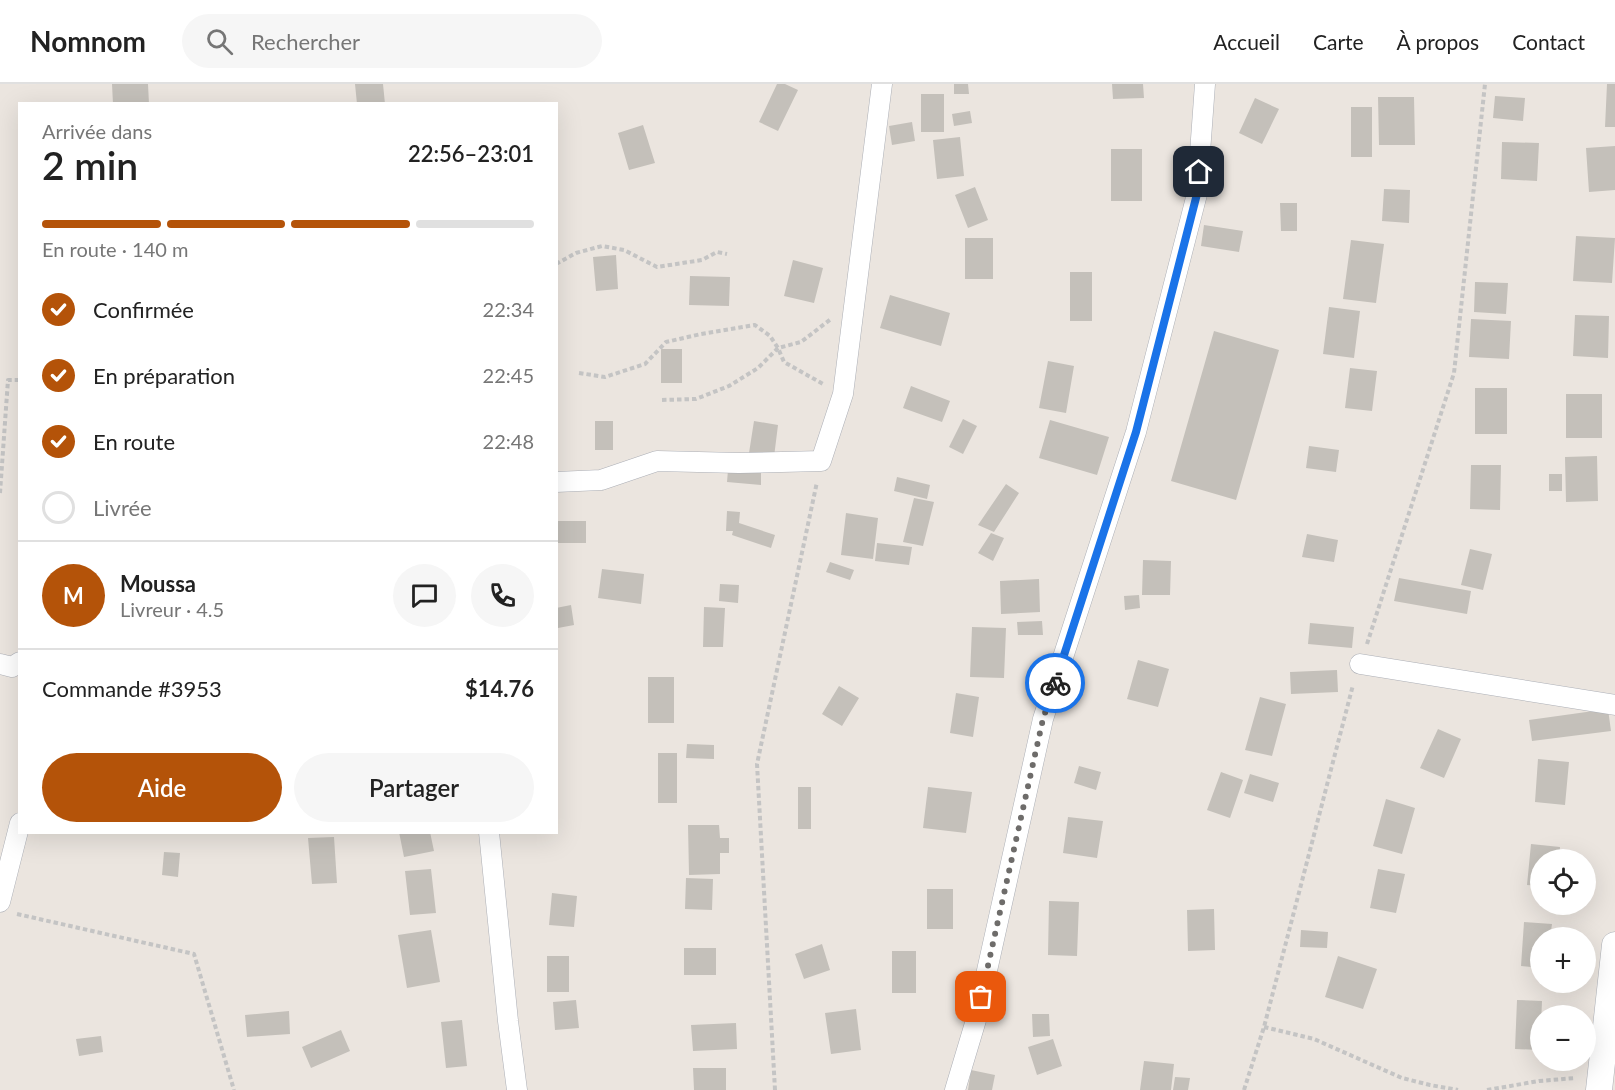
<!DOCTYPE html>
<html lang="fr">
<meta charset="utf-8">
<style>
:root{--surface:#fff;--page:#f6f6f6;--text:#222;--muted:#767676;--line:#e0e0e0;--accent:#b45309}
body{margin:0;font-family:Lato,sans-serif;background:var(--page);color:var(--text);height:100vh;display:flex;flex-direction:column;font-size:22px;white-space:nowrap}
*{box-sizing:border-box;margin:0}
p{font-size:20px;color:var(--muted)}
.icon{flex:none;width:33px;height:33px;fill:none;stroke:currentColor;stroke-width:2;stroke-linecap:round;stroke-linejoin:round}
.map{position:relative;flex:1;overflow:hidden}
.panel{position:absolute;left:18px;top:18px;width:540px;height:732px;display:flex;flex-direction:column;background:var(--surface);border-radius:0px;box-shadow:0 6px 24px #0002}
.panel>*{flex:none}
.tools{position:absolute;left:1530px;top:765px;display:grid;gap:12px}
.tools a{display:grid;place-items:center;width:66px;height:66px;border-radius:50%;background:var(--surface);box-shadow:0 6px 24px #0002;font-size:30px}
.pin{position:absolute;display:grid;place-items:center;width:51px;height:51px;color:#fff;margin:-26px;border-radius:12px;box-shadow:0 3px 9px #0006}
.courier{position:absolute;display:grid;place-items:center;width:60px;height:60px;margin:-30px;border:4px solid #1a73e8;border-radius:50%;background:#fff;color:#222;box-shadow:0 2px 8px #0007}
.summary em{font-style:normal;font-weight:600}
.summary div{display:flex;flex-direction:column-reverse}
.summary{display:flex;align-items:center;justify-content:space-between;height:102px;padding:0 24px}
h1{font-size:39px;font-weight:600;line-height:45px}
.bar{display:grid;grid-template-columns:repeat(4,1fr);gap:9px 6px;align-content:center;height:72px;padding:0 24px}
.bar i{height:8px;border-radius:4px;background:var(--line)}
.bar .selected{background:var(--accent)}
.bar p{grid-column:span 4}
.line{display:flex;align-items:center;gap:15px;padding:0 24px;border-top:2px solid var(--line)}
.line div{flex:1}
.round{display:grid;place-items:center;flex:none;width:63px;height:63px;border-radius:32px;background:var(--page)}
ol{padding:0 24px;list-style:none}
li{display:flex;align-items:center;gap:18px;height:66px}
li p{margin-inline-start:auto}
li .icon{padding:6px;border-radius:50%;background:var(--accent);color:#fff;stroke-width:4}
li:last-child{color:var(--muted)}
li i{width:33px;height:33px;border:3px solid var(--line);border-radius:50%}
.action{display:flex;gap:12px;margin-top:auto;padding:12px 24px}
.action a{flex:1;height:69px;border-radius:36px;background:var(--accent);color:#fff;font-size:24px;font-weight:600;line-height:69px;text-align:center}
.action a+a{background:var(--page);color:var(--text)}
header{display:flex;align-items:center;gap:36px;box-sizing:border-box;height:84px;padding:0 30px;background:var(--surface);border-bottom:2px solid var(--line)}
header strong{font-size:28px}
nav{display:flex;gap:33px;margin-inline-start:auto;font-size:21px}
.search{width:420px;height:54px;background:var(--page);display:flex;align-items:center;gap:15px;box-sizing:border-box;padding:0 21px;border-radius:33px;color:var(--muted);font-size:22px}
.map>svg:first-child{display:block}
</style>
<header>
<strong>Nomnom</strong>
<div class="search"><svg class="icon" aria-label="search" viewBox="0 0 24 24"><circle cx="10" cy="10" r="6"/><path d="M15 15l6 6"/></svg>Rechercher</div>
<nav><a>Accueil</a><a>Carte</a><a>À propos</a><a>Contact</a></nav>
</header>
<div class="map">
<svg width="1615" height="1006" viewBox="0 0 1615 1006">
<rect width="100%" height="100%" fill="#ebe5df"/>
<path fill="#c4c0ba" d="M 112,0 L 148,0 L 149,20 L 113,20 Z
M 355,0 L 383,0 L 385,20 L 357,20 Z
M 777,0 L 785,0 L 798,6 L 778,47 L 759,38 Z
M 954,0 L 968,0 L 969,10 L 954,10 Z
M 1112,0 L 1143,0 L 1144,14 L 1113,15 Z
M 1607,0 L 1615,0 L 1615,43 L 1605,43 Z
M 921,10 L 944,10 L 944,48 L 921,48 Z
M 1495,12 L 1525,14 L 1523,37 L 1493,34 Z
M 1378,13 L 1414,13 L 1415,61 L 1379,61 Z
M 1255,14 L 1279,25 L 1262,60 L 1239,49 Z
M 1351,23 L 1372,23 L 1372,73 L 1351,73 Z
M 970,27 L 972,39 L 954,42 L 952,30 Z
M 912,38 L 915,57 L 892,61 L 889,42 Z
M 643,41 L 655,79 L 629,86 L 618,49 Z
M 960,53 L 964,92 L 937,95 L 933,56 Z
M 1502,58 L 1539,59 L 1537,97 L 1501,95 Z
M 1615,62 L 1615,106 L 1589,108 L 1586,64 Z
M 1111,65 L 1142,65 L 1142,117 L 1111,117 Z
M 975,103 L 988,136 L 968,144 L 955,111 Z
M 1384,105 L 1410,106 L 1409,139 L 1382,137 Z
M 1280,119 L 1297,119 L 1297,147 L 1281,147 Z
M 1204,141 L 1243,147 L 1239,168 L 1201,162 Z
M 1576,152 L 1615,154 L 1612,199 L 1573,197 Z
M 965,154 L 993,154 L 993,195 L 965,195 Z
M 1351,156 L 1384,160 L 1376,219 L 1343,215 Z
M 616,171 L 618,205 L 596,207 L 593,173 Z
M 793,176 L 823,184 L 814,219 L 784,212 Z
M 1070,188 L 1092,188 L 1092,237 L 1070,237 Z
M 690,192 L 730,193 L 729,222 L 689,221 Z
M 1475,198 L 1508,199 L 1506,230 L 1474,228 Z
M 890,211 L 950,229 L 941,262 L 880,244 Z
M 1329,223 L 1360,227 L 1354,274 L 1323,270 Z
M 1575,231 L 1609,232 L 1608,274 L 1573,272 Z
M 1471,235 L 1511,237 L 1509,275 L 1469,273 Z
M 1214,247 L 1279,266 L 1236,416 L 1171,397 Z
M 661,265 L 682,265 L 682,299 L 661,299 Z
M 1048,277 L 1074,282 L 1066,329 L 1039,324 Z
M 1350,284 L 1377,287 L 1372,327 L 1345,324 Z
M 911,302 L 950,317 L 942,338 L 903,324 Z
M 1475,304 L 1507,304 L 1507,350 L 1475,350 Z
M 1566,310 L 1602,310 L 1602,354 L 1566,354 Z
M 963,335 L 977,342 L 963,370 L 949,363 Z
M 1050,336 L 1109,353 L 1097,391 L 1039,374 Z
M 595,337 L 613,337 L 613,366 L 595,366 Z
M 754,337 L 778,341 L 774,373 L 749,369 Z
M 1309,362 L 1339,366 L 1336,388 L 1306,384 Z
M 1597,372 L 1598,417 L 1566,418 L 1565,373 Z
M 1471,381 L 1501,381 L 1500,426 L 1470,425 Z
M 728,386 L 761,389 L 761,401 L 727,398 Z
M 1549,390 L 1562,390 L 1562,407 L 1549,407 Z
M 897,393 L 930,401 L 927,415 L 894,407 Z
M 1006,400 L 1019,409 L 994,448 L 978,441 Z
M 914,414 L 934,418 L 923,462 L 903,458 Z
M 727,427 L 740,428 L 739,439 L 775,451 L 771,464 L 732,451 L 733,447 L 726,447 Z
M 846,429 L 878,434 L 873,475 L 841,471 Z
M 556,437 L 586,437 L 586,459 L 556,459 Z
M 991,449 L 1004,454 L 993,477 L 978,469 Z
M 1307,450 L 1338,456 L 1334,478 L 1302,473 Z
M 877,459 L 912,463 L 909,481 L 875,477 Z
M 1470,465 L 1492,470 L 1483,506 L 1461,501 Z
M 1143,476 L 1171,477 L 1170,511 L 1142,511 Z
M 830,478 L 854,486 L 850,496 L 826,488 Z
M 602,485 L 644,490 L 641,520 L 598,514 Z
M 1399,494 L 1471,507 L 1467,530 L 1394,517 Z
M 1039,495 L 1040,528 L 1001,530 L 1000,497 Z
M 720,500 L 739,501 L 738,519 L 719,517 Z
M 1139,511 L 1140,524 L 1125,526 L 1124,512 Z
M 571,521 L 574,541 L 558,544 L 556,524 Z
M 704,523 L 725,524 L 723,563 L 703,563 Z
M 1042,537 L 1043,551 L 1018,551 L 1017,538 Z
M 1310,539 L 1354,543 L 1352,564 L 1308,560 Z
M 972,543 L 1006,544 L 1004,594 L 970,593 Z
M 1138,576 L 1169,585 L 1158,623 L 1127,615 Z
M 1337,586 L 1338,608 L 1291,610 L 1290,588 Z
M 648,593 L 674,593 L 674,639 L 648,639 Z
M 839,602 L 859,614 L 842,642 L 822,630 Z
M 956,609 L 979,613 L 973,653 L 950,649 Z
M 1260,613 L 1286,620 L 1272,672 L 1245,666 Z
M 1608,625 L 1611,647 L 1532,657 L 1529,636 Z
M 1438,645 L 1461,655 L 1444,694 L 1420,684 Z
M 687,660 L 714,661 L 714,675 L 686,674 Z
M 658,669 L 677,669 L 677,719 L 658,719 Z
M 1538,675 L 1569,678 L 1565,721 L 1535,718 Z
M 1079,682 L 1101,688 L 1096,706 L 1074,699 Z
M 1221,688 L 1243,696 L 1230,734 L 1207,726 Z
M 1250,690 L 1279,699 L 1273,718 L 1244,709 Z
M 798,703 L 811,703 L 811,745 L 798,745 Z
M 928,703 L 972,708 L 966,749 L 923,744 Z
M 1386,715 L 1415,724 L 1402,770 L 1373,762 Z
M 1068,733 L 1103,737 L 1097,774 L 1063,769 Z
M 688,741 L 719,741 L 720,754 L 729,754 L 729,769 L 720,769 L 720,790 L 689,791 Z
M 399,748 L 430,748 L 434,767 L 404,773 Z
M 334,753 L 337,799 L 312,800 L 308,754 Z
M 1531,760 L 1560,763 L 1559,776 L 1540,776 L 1540,802 L 1527,801 Z
M 164,768 L 180,769 L 178,793 L 162,791 Z
M 431,785 L 436,829 L 410,831 L 405,787 Z
M 1378,785 L 1405,790 L 1396,829 L 1370,824 Z
M 686,794 L 713,795 L 712,826 L 685,825 Z
M 927,805 L 953,805 L 953,845 L 927,845 Z
M 552,809 L 577,812 L 574,843 L 549,841 Z
M 1049,817 L 1079,818 L 1077,872 L 1048,871 Z
M 1214,825 L 1215,866 L 1188,867 L 1187,826 Z
M 1524,838 L 1552,840 L 1550,854 L 1540,854 L 1540,884 L 1521,882 Z
M 431,846 L 440,898 L 407,904 L 398,851 Z
M 1301,846 L 1328,848 L 1327,864 L 1300,863 Z
M 822,860 L 830,886 L 804,895 L 795,870 Z
M 684,864 L 716,864 L 716,891 L 684,891 Z
M 892,867 L 916,867 L 916,909 L 892,909 Z
M 547,872 L 569,872 L 569,908 L 547,908 Z
M 1338,872 L 1377,885 L 1363,925 L 1325,913 Z
M 576,916 L 579,944 L 555,946 L 553,918 Z
M 1517,916 L 1542,917 L 1540,966 L 1515,965 Z
M 856,925 L 861,966 L 831,970 L 825,929 Z
M 289,927 L 290,950 L 247,953 L 245,931 Z
M 1032,930 L 1049,930 L 1050,952 L 1033,953 Z
M 462,936 L 467,982 L 446,984 L 441,938 Z
M 736,939 L 737,965 L 693,967 L 691,941 Z
M 341,946 L 350,967 L 311,984 L 302,963 Z
M 101,952 L 103,968 L 79,972 L 76,955 Z
M 1053,955 L 1062,982 L 1037,991 L 1028,963 Z
M 1144,977 L 1174,980 L 1171,1006 L 1140,1006 Z
M 693,984 L 726,984 L 726,1006 L 694,1006 Z
M 971,986 L 995,991 L 992,1006 L 968,1006 Z
M 1175,993 L 1190,994 L 1188,1006 L 1173,1006 Z"/>
<g fill="none" stroke-linecap="round" stroke-linejoin="round">
<g stroke="#acafb6" stroke-width="21">
<path id="minor" d="M 556,398 L 601,396 L 657,377 L 739,379 L 821,377 L 843,310 L 882,0
M 0,580 L 12,583 L 20,578
M 1360,580 L 1615,621
M 489,748 L 508,937 L 517,1006
M 0,818 L 20,739
M 955,1006 L 976,936 L 1043,635 L 1136,348 L 1197,110 L 1205,0"/>
</g>
<g stroke="#acafb6" stroke-width="27">
<path id="tertiary" d="M 1599,1006 L 1615,861"/>
</g>
<path stroke="#c4c4c4" stroke-width="4" stroke-dasharray="4.5 3" stroke-linecap="butt" d="M 556,180 L 576,169 L 602,162 L 624,166 L 657,183 L 702,176 L 717,168 L 727,170
M 579,289 L 605,293 L 645,280 L 666,258 L 701,250 L 755,241 L 770,252 L 778,264 L 784,278 L 823,300
M 662,316 L 696,315 L 729,302 L 758,284 L 778,264 L 801,258 L 831,235
M 0,409 L 8,296 L 20,296
M 1367,560 L 1454,289 L 1485,0
M 17,830 L 194,870 L 234,1006
M 1264,943 L 1314,955 L 1402,994 L 1430,1001 L 1458,1006
M 775,1006 L 757,680 L 817,398
M 1244,1006 L 1264,943 L 1353,601
M 1487,1006 L 1539,997 L 1575,994"/>
<use href="#minor" stroke="#fff" stroke-width="20"/>
<use href="#tertiary" stroke="#fff" stroke-width="26"/>
</g>
<g fill="none" stroke-linecap="round" stroke-linejoin="round">
<path stroke="#6e6c6a" stroke-width="6" stroke-dasharray="0 10.8" d="M 981,913 L 1043,635 L 1055,599"/>
<path stroke="#1a73e8" stroke-width="8" d="M 1055,599 L 1136,348 L 1197,110 L 1199,88"/>
</g>
</svg>
<div class="tools">
<a><svg class="icon" aria-label="locate" viewBox="0 0 24 24"><circle cx="12" cy="12" r="6"/><path d="M12 2v4M12 18v4M2 12h4M18 12h4"/></svg></a>
<a>+</a>
<a>−</a>
</div>
<div class="pin" style="left:981px;top:913px;background:#ea580c"><svg class="icon" aria-label="bag" viewBox="0 0 24 24"><path d="M5 8h14l-1 12H6zM9 8a3 3 0 0 1 6 0"/></svg></div>
<div class="pin" style="left:1199px;top:88px;background:#1f2937"><svg class="icon" aria-label="home" viewBox="0 0 24 24"><path d="M3 11l9-7 9 7M6 9v11h12V9"/></svg></div>
<div class="courier" style="left:1055px;top:599px"><svg class="icon" aria-label="bike" viewBox="0 0 24 24"><circle cx="6" cy="16" r="4"/><circle cx="18" cy="16" r="4"/><path d="M6 16l4-8h5l3 8M10 8l3 8H6M13 5h3"/></svg></div>
<section class="panel">
<div class="summary"><div><h1>2 min</h1><p>Arrivée dans</p></div><em>22:56–23:01</em></div>
<div class="bar"><i class="selected"></i><i class="selected"></i><i class="selected"></i><i></i><p>En route · 140 m</p></div>
<ol>
<li><svg class="icon" aria-label="check" viewBox="0 0 24 24"><path d="M5 12l5 5 9-10"/></svg>Confirmée<p>22:34</p></li>
<li><svg class="icon" aria-label="check" viewBox="0 0 24 24"><path d="M5 12l5 5 9-10"/></svg>En préparation<p>22:45</p></li>
<li><svg class="icon" aria-label="check" viewBox="0 0 24 24"><path d="M5 12l5 5 9-10"/></svg>En route<p>22:48</p></li>
<li><i></i>Livrée</li>
</ol>
<div class="line" style="height:108px"><b class="round" style="background:var(--accent);color:#fff">M</b><div><b>Moussa</b><p>Livreur · 4.5</p></div><a class="round"><svg class="icon" aria-label="chat" viewBox="0 0 24 24"><path d="M4 5h16v11H9l-5 4z"/></svg></a><a class="round"><svg class="icon" aria-label="phone" viewBox="0 0 24 24"><path d="M5 4h4l2 5-3 2q2 4 5 5l2-3 5 2v4C11 20 4 13 5 4z"/></svg></a></div>
<div class="line" style="height:78px"><div>Commande #3953</div><b>$14.76</b></div>
<div class="action"><a>Aide</a><a>Partager</a></div>
</section>
</div>
